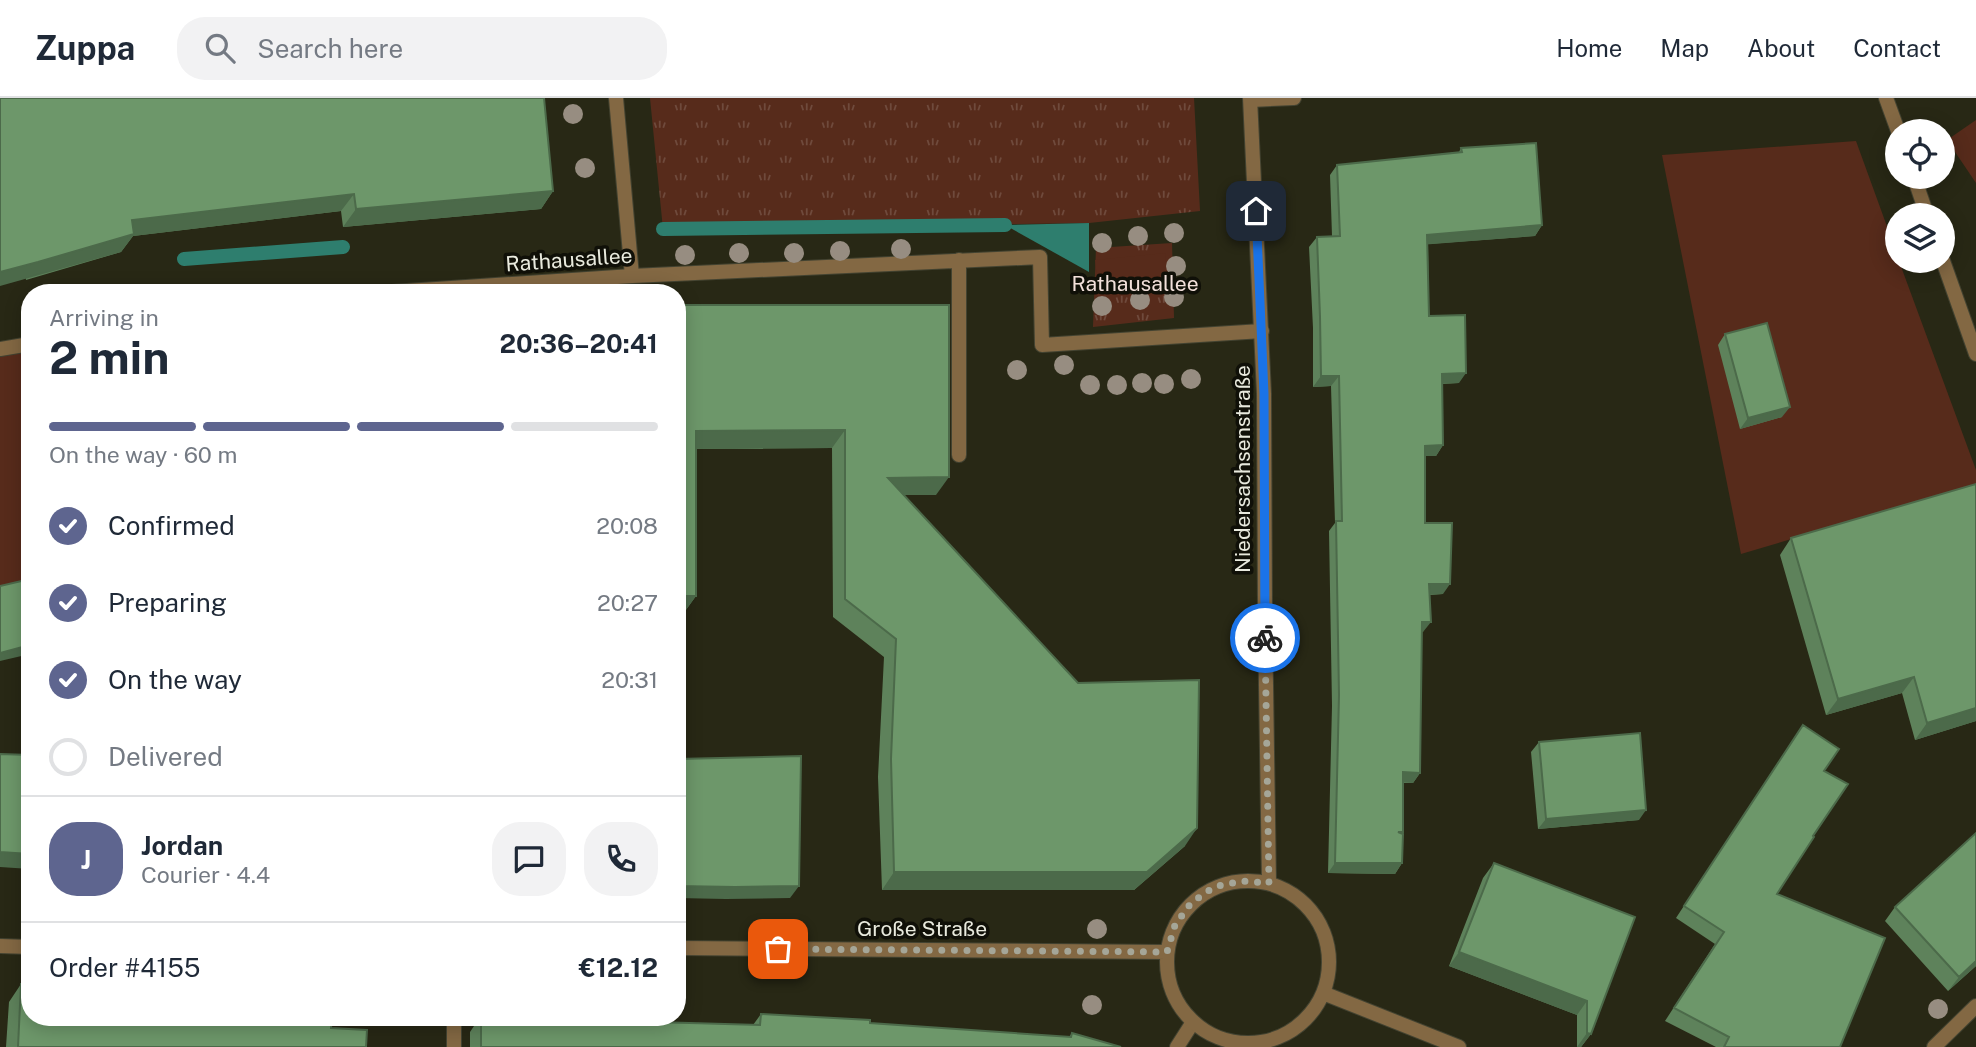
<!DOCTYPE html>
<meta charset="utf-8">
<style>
:root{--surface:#fff;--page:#f2f2f3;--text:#1f2937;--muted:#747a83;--line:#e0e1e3;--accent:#5e658f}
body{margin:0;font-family:"Public Sans",sans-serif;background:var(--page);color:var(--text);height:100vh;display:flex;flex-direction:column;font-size:26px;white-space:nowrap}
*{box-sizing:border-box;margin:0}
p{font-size:23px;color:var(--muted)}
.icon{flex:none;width:38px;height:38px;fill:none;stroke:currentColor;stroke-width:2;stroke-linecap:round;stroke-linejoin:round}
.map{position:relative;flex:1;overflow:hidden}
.side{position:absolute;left:21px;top:186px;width:665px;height:742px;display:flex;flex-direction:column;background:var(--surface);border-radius:28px;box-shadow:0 4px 18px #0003}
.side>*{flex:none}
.controls{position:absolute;left:1885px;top:21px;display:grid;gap:14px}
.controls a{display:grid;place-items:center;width:70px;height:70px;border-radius:50%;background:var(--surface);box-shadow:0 4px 18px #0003;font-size:35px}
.pin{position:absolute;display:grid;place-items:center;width:60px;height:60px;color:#fff;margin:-30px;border-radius:14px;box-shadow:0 4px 10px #0006}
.courier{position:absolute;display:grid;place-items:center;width:70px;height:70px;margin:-35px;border:5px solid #1a73e8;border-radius:50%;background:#fff;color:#222;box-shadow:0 2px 9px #0007}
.overview em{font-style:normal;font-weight:700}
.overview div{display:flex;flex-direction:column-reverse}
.overview{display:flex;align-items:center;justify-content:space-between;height:119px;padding:0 28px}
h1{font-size:46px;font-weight:700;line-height:52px}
.bar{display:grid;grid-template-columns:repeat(4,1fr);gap:10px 7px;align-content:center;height:84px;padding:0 28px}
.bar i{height:9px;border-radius:5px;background:var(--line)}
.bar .active{background:var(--accent)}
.bar p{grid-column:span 4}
.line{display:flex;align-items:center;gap:18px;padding:0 28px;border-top:2px solid var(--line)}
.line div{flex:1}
.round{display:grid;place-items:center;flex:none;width:74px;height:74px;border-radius:28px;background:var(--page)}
ol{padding:0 28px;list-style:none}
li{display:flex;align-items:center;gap:21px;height:77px}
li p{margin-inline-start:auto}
li .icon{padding:7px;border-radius:50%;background:var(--accent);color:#fff;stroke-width:4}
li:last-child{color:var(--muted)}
li i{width:38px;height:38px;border:4px solid var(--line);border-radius:50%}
header{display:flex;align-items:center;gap:42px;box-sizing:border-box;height:98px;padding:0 35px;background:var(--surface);border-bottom:2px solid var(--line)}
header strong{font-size:33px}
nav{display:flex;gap:38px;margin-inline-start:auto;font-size:24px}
.search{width:490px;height:63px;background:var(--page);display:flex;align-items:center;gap:18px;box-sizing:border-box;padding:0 24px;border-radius:28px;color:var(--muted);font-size:26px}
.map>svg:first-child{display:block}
</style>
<header>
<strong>Zuppa</strong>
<div class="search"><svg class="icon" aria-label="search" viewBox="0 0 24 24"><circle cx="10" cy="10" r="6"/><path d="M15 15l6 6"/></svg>Search here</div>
<nav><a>Home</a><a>Map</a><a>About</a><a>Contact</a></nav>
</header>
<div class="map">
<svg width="1976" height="949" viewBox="0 0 1976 949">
<defs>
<pattern id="grass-tufts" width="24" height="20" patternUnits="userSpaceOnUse" patternTransform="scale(1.75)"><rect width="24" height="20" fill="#572b1b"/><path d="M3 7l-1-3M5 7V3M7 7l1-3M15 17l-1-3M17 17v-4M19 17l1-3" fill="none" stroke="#6f4a3c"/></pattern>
</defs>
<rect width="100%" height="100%" fill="#282815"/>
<path fill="url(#grass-tufts)" d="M 650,0 L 1194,0 L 1200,113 L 1089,125 L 663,131 Z
M 1172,145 L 1174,220 L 1093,229 L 1096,150 Z"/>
<path fill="#572b1b" d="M 1976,22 L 1976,85 L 1947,42 Z
M 1856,43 L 1897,156 L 1897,163 L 1899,163 L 1976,372 L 1976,386 L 1741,456 L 1662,57 Z
M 1165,155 L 1168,184 L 1098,191 L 1095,162 Z
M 30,246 L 30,482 L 0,490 L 0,251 Z"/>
<path fill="#2e7e6e" d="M 1089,125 L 1089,174 L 1005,127 Z"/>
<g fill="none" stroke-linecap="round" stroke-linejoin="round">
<path stroke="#2e7e6e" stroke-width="14" d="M 663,131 L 1005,127
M 184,161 L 343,149"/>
<g stroke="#434331" stroke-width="16">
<path id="service" d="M 1177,949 L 1193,924"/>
</g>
<g stroke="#434331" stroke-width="16">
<path id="pedestrian" d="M 616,0 L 632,178
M 392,194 L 632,178 L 1040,159 L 1042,247 L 1262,233
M 0,251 L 30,246
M 959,357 L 959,162"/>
</g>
<g stroke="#434331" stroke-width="16">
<path id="minor" d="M 1250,0 L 1264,296 L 1265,521 L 1269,785
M 1886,0 L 1898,33
M 1251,2 L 1294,0
M 1914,79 L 1927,117
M 1942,160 L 1976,256
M 454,949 L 454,919"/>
</g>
<g stroke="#434331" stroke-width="16">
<path id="tertiary" d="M1167 864a81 81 0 1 1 162 0a81 81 0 1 1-162 0Z
M 0,848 L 30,849
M 677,850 L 1167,854
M 1323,895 L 1459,949
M 1934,949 L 1976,908"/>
</g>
<use href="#service" stroke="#836843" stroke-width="14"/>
<use href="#pedestrian" stroke="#836843" stroke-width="14"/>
<use href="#minor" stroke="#836843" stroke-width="14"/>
<use href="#tertiary" stroke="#836843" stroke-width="14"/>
</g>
<g fill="#978d81">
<circle cx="573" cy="16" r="10"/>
<circle cx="585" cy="70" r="10"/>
<circle cx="1174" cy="135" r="10"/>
<circle cx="1138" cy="138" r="10"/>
<circle cx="1102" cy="145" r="10"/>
<circle cx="901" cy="151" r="10"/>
<circle cx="840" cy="153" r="10"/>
<circle cx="739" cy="155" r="10"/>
<circle cx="794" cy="155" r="10"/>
<circle cx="685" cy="157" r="10"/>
<circle cx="1176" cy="168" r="10"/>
<circle cx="1174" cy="199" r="10"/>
<circle cx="1140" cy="202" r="10"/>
<circle cx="1102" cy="208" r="10"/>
<circle cx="1064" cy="267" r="10"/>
<circle cx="1017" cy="272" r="10"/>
<circle cx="1191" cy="281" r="10"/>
<circle cx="1142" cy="285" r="10"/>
<circle cx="1164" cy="286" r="10"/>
<circle cx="1090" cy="287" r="10"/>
<circle cx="1117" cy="287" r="10"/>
<circle cx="1097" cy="831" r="10"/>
<circle cx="1092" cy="907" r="10"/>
<circle cx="1938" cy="911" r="10"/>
</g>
<path fill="#5e825b" d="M 0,0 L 553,93 L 541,111 L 343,129 L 341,113 L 133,138 L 121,154 L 26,182 Z
M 1461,50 L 1542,127 L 1535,138 L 1428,146 L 1429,218 L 1459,285 L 1442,286 L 1443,347 L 1436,358 L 1425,358 L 1425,425 L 1443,496 L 1430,497 L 1423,534 L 1422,534 L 1420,675 L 1413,685 L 1403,685 L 1403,734 L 1401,735 L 1402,765 L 1395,776 L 1328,775 L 1332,608 L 1329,433 L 1335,425 L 1331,288 L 1313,289 L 1313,230 L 1309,149 L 1317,139 L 1332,138 L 1330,77 L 1337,67 L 1459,54 Z
M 677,207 L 936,397 L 904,397 L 1185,748 L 1134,792 L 882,792 L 878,679 L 884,559 L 833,519 L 832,350 L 696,351 L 696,498 L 683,516 L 677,516 Z
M 1725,236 L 1782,319 L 1740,331 L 1718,247 Z
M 1976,386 L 1976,623 L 1915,642 L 1902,595 L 1826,617 L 1780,457 L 1791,440 Z
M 1794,640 L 1824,673 L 1813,738 L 1777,796 L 1840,949 L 1716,949 L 1665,923 L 1715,846 L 1676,820 Z
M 1539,644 L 1639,722 L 1538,731 L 1531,654 Z
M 1494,765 L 1635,819 L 1591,936 L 1581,949 L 1577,949 L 1577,917 L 1449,868 L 1483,780 Z
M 1895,809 L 1976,868 L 1948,893 L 1885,823 Z
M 21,886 L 331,930 L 366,949 L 6,949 L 9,904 Z
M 761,916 L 870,925 L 1069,939 L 1072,935 L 1121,949 L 470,949 L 470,934 L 480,919 L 584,919 L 584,922 L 753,927 Z"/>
<path fill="#4c6a4a" d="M 553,93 L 541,111 L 343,129 L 356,111 Z
M 354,96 L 341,113 L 133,138 L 121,154 L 0,188 L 0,174 L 132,122 Z
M 1542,127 L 1535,138 L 1420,147 L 1427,137 Z
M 1466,275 L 1459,285 L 1435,286 L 1442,276 Z
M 1321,278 L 1339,278 L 1331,288 L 1313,289 Z
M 1790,309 L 1782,319 L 1740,331 L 1748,320 Z
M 845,332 L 832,350 L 683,351 L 696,333 Z
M 1443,347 L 1436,358 L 1418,358 L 1425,348 Z
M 949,379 L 936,397 L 875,397 L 888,380 Z
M 1429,486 L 1450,486 L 1443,496 L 1422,497 Z
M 677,498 L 696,498 L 683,516 L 677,516 Z
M 1422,524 L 1431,524 L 1423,534 L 1415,534 Z
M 30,547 L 30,556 L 0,563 L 0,555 Z
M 1914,579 L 1902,595 L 1826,617 L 1838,601 Z
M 1976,610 L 1976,623 L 1915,642 L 1927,625 Z
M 1403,674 L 1420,675 L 1413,685 L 1396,684 Z
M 1646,712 L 1639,722 L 1538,731 L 1546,721 Z
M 1197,730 L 1185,748 L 1134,792 L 882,792 L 894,774 Z
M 0,754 L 30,756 L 30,771 L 0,769 Z
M 1335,765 L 1402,765 L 1395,776 L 1328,775 Z
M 677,788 L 799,788 L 790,800 L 726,801 L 677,800 Z
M 1459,854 L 1587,903 L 1577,917 L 1449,868 Z
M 1976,863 L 1976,868 L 1948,893 L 1959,879 Z
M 1587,935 L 1591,936 L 1581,949 L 1577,949 Z"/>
<path fill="#6d976a" stroke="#4c6a4a" stroke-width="2" d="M 0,0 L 544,0 L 553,93 L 356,111 L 354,96 L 132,122 L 134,136 L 38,164 L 0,174 Z
M 1536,45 L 1542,127 L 1427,137 L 1429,218 L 1465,217 L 1466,275 L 1442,276 L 1443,347 L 1425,348 L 1425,425 L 1452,425 L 1450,486 L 1429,486 L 1431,524 L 1422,524 L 1420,675 L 1403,674 L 1403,734 L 1398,734 L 1403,736 L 1402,765 L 1335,765 L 1339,597 L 1336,423 L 1342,423 L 1339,278 L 1321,278 L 1320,219 L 1317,139 L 1340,138 L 1337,67 L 1462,54 L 1461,50 Z
M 532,190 L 532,194 L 474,194 Z
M 677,207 L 949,207 L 949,379 L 888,380 L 1078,585 L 1199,582 L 1197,730 L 1147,774 L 894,774 L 891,661 L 896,541 L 845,501 L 845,332 L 696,333 L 696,498 L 677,498 Z
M 1767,225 L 1790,309 L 1748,320 L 1725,236 Z
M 1976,386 L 1976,610 L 1927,625 L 1914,579 L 1838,601 L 1791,440 Z
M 30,481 L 30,547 L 0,555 L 0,488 Z
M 1803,627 L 1839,651 L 1824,673 L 1848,686 L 1813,738 L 1814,739 L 1777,796 L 1885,840 L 1840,949 L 1724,949 L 1729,939 L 1674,910 L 1724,834 L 1684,808 Z
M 1640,635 L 1646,712 L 1546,721 L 1539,644 Z
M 0,656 L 30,657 L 30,756 L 0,754 Z
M 801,658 L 799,788 L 735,789 L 677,788 L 677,661 Z
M 1976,735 L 1976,863 L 1959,879 L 1895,809 Z
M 1494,765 L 1635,819 L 1591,936 L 1587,935 L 1587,903 L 1459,854 Z
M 21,886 L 30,886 L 30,919 L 332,919 L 331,930 L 367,932 L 366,949 L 18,949 Z
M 761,916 L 870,922 L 870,925 L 1071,939 L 1072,935 L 1121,949 L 481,949 L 481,919 L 584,919 L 584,922 L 760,927 Z"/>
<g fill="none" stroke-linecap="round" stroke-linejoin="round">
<path stroke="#a5a698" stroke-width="7" stroke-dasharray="0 12.6" d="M 778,851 L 1167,854 L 1175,827 L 1191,805 L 1214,789 L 1241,783 L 1269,785 L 1265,540"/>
<path stroke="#1a73e8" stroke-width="9" d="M 1256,113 L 1264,296 L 1265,540"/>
</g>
<g text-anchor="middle" stroke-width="7" stroke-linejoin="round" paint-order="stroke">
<g font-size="21" fill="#e9eade" stroke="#101008">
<text transform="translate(569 162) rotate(-4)" y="7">Rathausallee</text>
<text transform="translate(1243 371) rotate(-90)" y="7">Niedersachsenstraße</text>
<text x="922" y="838">Große Straße</text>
</g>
<g font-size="21" fill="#f2e0da" stroke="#101008">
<text x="1135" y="193">Rathausallee</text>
</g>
</g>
</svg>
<div class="controls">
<a><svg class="icon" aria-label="locate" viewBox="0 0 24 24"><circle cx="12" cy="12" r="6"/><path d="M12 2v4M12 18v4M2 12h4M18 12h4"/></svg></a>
<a><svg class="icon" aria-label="layers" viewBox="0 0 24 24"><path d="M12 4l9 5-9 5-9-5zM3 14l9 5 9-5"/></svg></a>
</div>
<div class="pin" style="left:778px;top:851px;background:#ea580c"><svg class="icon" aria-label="bag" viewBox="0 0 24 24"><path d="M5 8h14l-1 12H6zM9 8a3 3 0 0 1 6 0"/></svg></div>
<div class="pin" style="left:1256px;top:113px;background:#1f2937"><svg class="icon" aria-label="home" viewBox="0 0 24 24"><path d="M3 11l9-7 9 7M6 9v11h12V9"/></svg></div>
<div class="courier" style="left:1265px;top:540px"><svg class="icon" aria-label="bike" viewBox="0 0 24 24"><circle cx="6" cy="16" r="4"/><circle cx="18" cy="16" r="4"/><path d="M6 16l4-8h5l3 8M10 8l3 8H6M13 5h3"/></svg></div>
<section class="side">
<div class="overview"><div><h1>2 min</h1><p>Arriving in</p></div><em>20:36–20:41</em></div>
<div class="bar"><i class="active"></i><i class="active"></i><i class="active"></i><i></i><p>On the way · 60 m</p></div>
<ol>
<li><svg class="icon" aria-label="check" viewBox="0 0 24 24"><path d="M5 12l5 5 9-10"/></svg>Confirmed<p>20:08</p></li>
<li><svg class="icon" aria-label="check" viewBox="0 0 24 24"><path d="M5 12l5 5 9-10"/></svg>Preparing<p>20:27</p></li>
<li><svg class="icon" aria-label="check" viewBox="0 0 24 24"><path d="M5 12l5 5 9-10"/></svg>On the way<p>20:31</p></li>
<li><i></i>Delivered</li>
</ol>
<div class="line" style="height:126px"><b class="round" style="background:var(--accent);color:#fff">J</b><div><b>Jordan</b><p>Courier · 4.4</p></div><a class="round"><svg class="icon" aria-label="chat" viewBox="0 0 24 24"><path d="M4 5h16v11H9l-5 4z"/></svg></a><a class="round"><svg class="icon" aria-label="phone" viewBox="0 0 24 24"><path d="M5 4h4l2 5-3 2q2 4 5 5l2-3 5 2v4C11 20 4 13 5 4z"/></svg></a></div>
<div class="line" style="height:91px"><div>Order #4155</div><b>€12.12</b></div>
</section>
</div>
